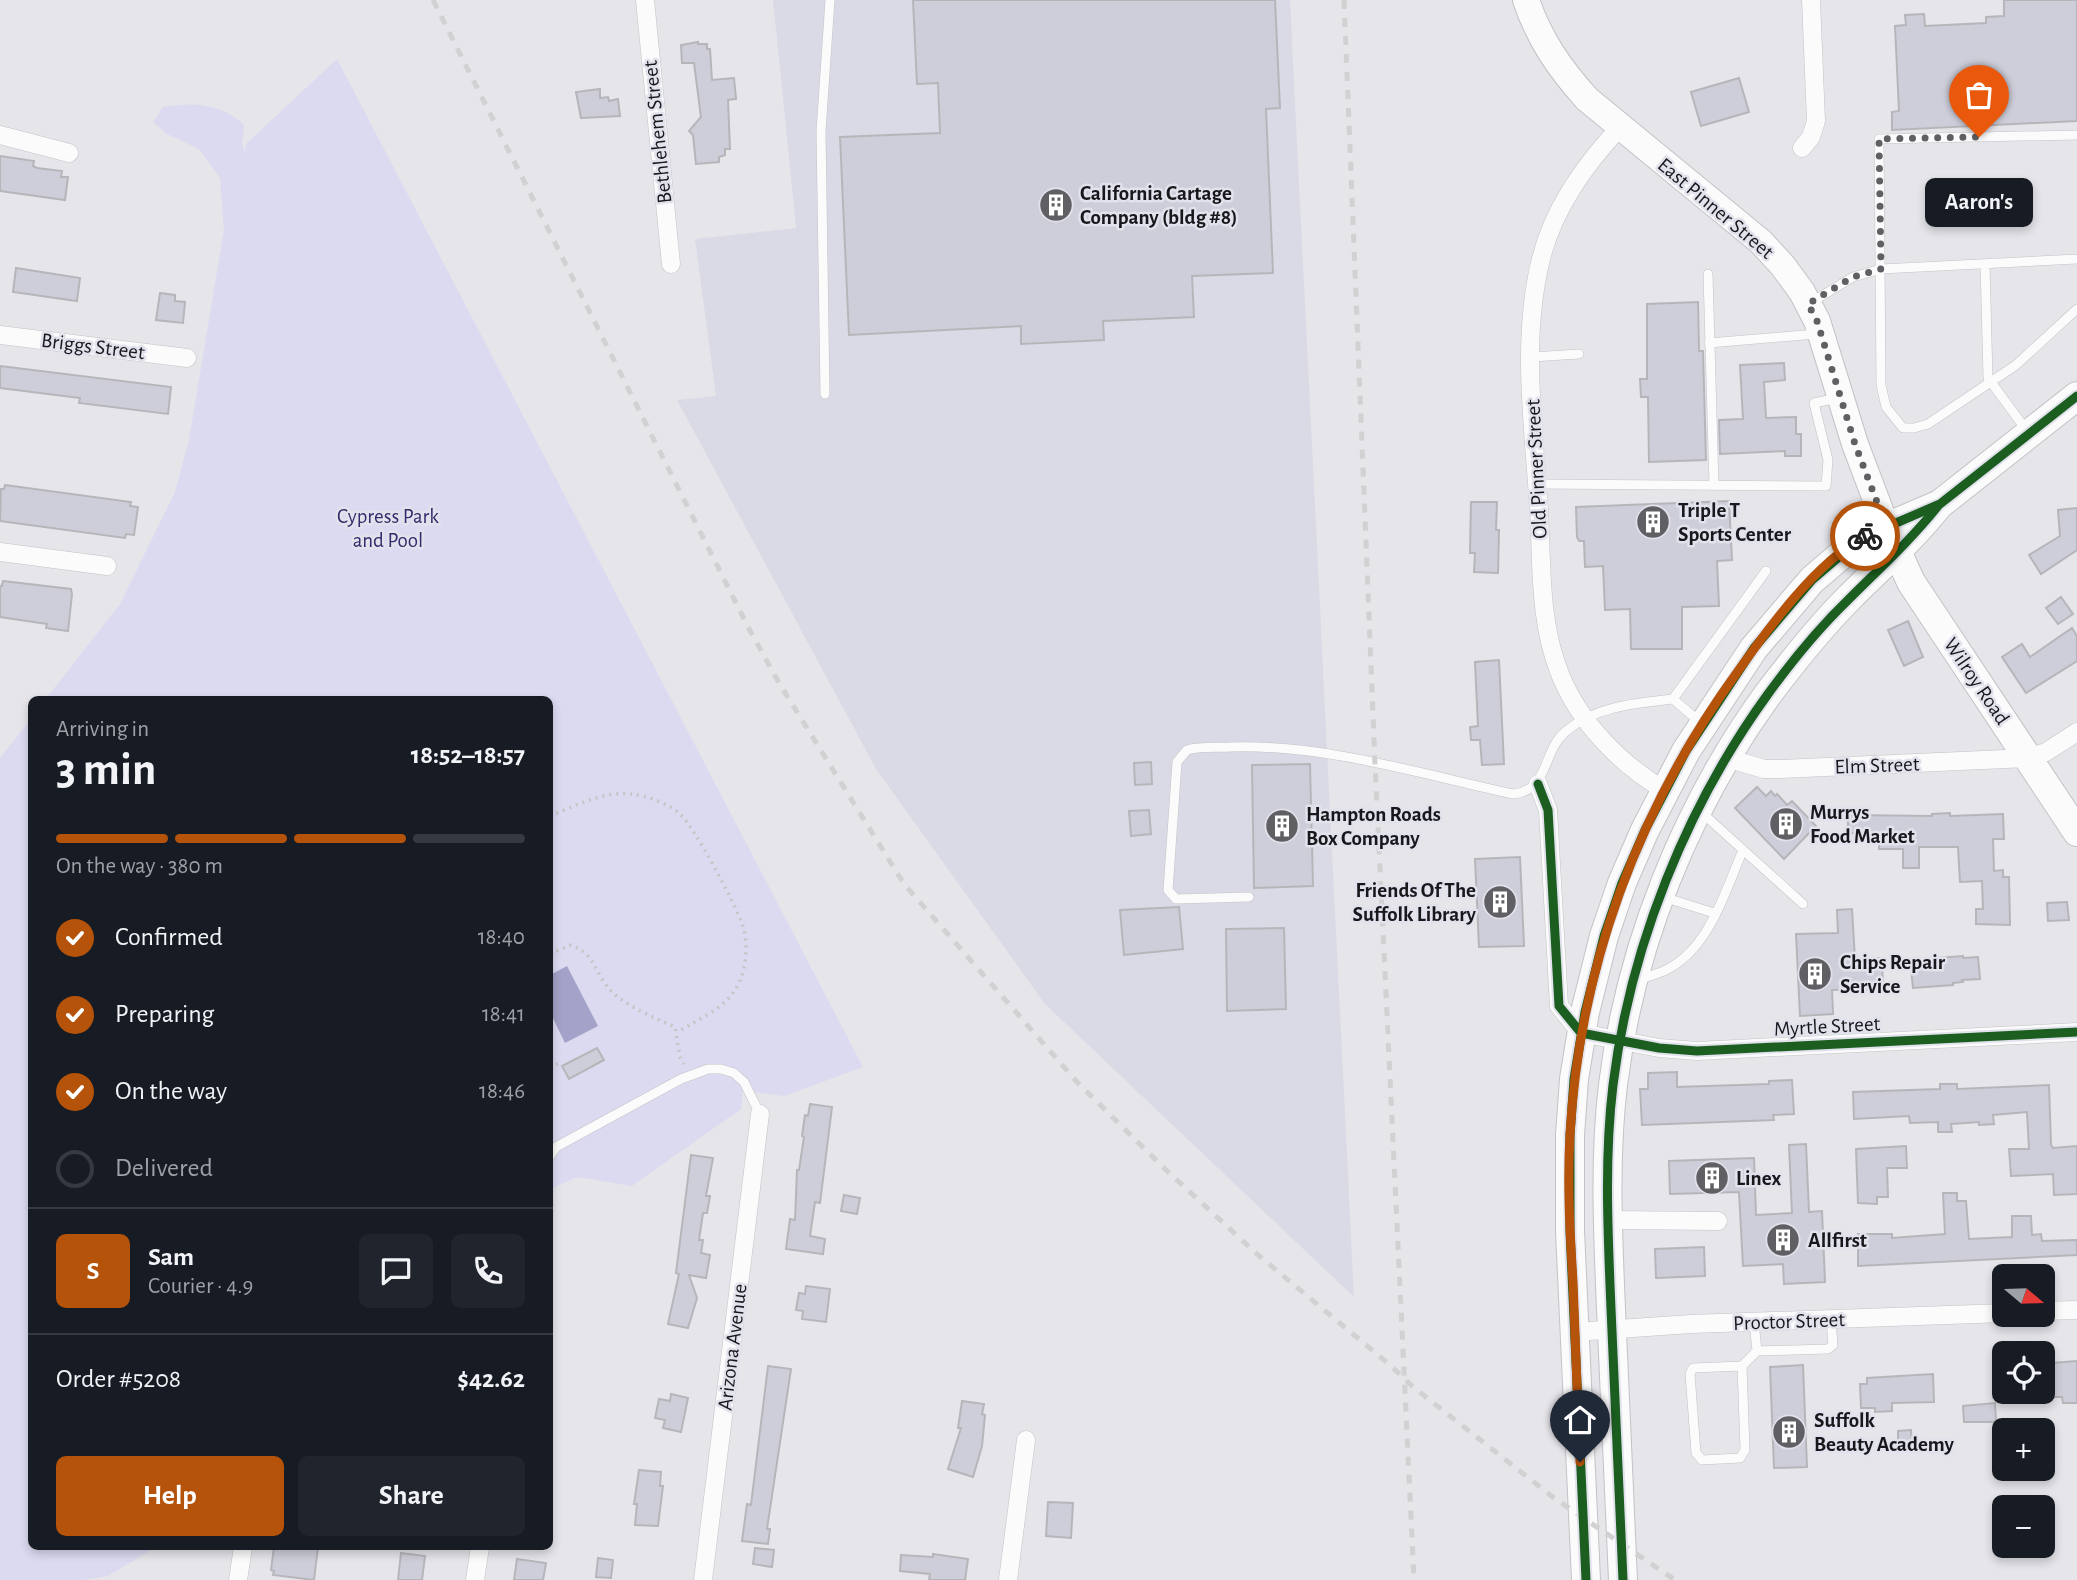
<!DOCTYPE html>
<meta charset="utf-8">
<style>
:root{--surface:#171b24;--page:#20242c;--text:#f1f3f6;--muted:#9ea1a6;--line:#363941;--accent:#b45309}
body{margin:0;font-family:"Alegreya Sans",sans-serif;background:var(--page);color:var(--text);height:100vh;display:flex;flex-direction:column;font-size:26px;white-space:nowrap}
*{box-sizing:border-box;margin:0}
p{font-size:23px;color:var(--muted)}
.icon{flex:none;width:38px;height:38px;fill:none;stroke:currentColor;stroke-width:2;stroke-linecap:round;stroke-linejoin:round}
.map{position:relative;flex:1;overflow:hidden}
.sheet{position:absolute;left:28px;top:696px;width:525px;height:854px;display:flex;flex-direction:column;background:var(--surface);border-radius:10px;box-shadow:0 4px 10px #0003}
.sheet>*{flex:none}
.needle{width:46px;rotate:109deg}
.buttons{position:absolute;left:1992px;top:1264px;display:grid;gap:14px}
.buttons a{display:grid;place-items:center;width:63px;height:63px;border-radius:10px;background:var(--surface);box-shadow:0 4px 10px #0003;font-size:35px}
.pin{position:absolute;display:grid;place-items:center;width:60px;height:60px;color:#fff;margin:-72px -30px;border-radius:50% 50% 50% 0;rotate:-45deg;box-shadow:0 0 7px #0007}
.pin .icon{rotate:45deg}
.courier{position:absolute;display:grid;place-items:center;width:70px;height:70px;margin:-35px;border:5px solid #b45309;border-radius:50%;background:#fff;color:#222;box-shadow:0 2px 9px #0007}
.bubble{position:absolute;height:49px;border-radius:10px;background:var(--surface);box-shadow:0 4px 10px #0003;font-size:23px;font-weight:600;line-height:49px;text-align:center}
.headline em{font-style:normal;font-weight:600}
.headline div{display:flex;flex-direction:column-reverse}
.headline{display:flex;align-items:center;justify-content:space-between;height:119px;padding:0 28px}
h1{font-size:46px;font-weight:600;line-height:52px}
.bar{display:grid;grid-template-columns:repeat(4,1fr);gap:10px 7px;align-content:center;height:84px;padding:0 28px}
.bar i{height:9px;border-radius:5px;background:var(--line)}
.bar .active{background:var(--accent)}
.bar p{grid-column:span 4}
.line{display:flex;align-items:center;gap:18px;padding:0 28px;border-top:2px solid var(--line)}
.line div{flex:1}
.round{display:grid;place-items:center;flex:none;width:74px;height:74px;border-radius:10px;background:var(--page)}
ol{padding:0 28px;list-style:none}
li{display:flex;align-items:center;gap:21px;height:77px}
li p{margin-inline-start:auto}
li .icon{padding:7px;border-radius:50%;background:var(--accent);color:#fff;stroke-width:4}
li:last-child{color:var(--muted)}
li i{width:38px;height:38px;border:4px solid var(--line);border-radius:50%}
.cta{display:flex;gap:14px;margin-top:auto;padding:14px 28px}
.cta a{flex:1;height:80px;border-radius:10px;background:var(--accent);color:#fff;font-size:28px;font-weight:600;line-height:80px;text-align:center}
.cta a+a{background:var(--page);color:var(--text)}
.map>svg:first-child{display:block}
</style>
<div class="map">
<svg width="2077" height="1580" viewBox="0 0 2077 1580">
<rect width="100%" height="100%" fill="#e5e5ea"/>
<path fill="#dadae6" d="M 773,0 L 1290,0 L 1354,1297 L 1045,1004 L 876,769 L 677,400 L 716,396 L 695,239 L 796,228 Z"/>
<path fill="#dbdaf1" d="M 337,59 L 863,1067 L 784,1096 L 743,1091 L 741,1109 L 632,1186 L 577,1177 L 550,1189 L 550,700 L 45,700 L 120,604 L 175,492 L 189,440 L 224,230 L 220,178 L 199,149 L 167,134 L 153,122 L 163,107 C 193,102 221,103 244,125 L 242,143 L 245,153 L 246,144 Z
M 31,719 L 32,1547 L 156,1547 L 108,1576 L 83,1580 L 0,1580 L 0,758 Z"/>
<path fill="#a3a2c8" d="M 567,966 L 598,1026 L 565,1043 L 550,1012 L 550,975 Z"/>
<path fill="#ceceda" stroke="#b6b6ba" stroke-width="2" d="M 913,0 L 1275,0 L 1280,108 L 1266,109 L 1273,273 L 1192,276 L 1194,317 L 1103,321 L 1104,340 L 1021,344 L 1021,326 L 849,335 L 840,137 L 940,133 L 938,83 L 917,84 Z
M 2004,0 L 2077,0 L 2077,121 L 1892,130 L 1892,112 L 1899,111 L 1895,26 L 1906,25 L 1905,15 L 1924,14 L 1925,26 L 1986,23 L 1986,17 L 2004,16 Z
M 698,42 L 698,44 L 707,44 L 707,49 L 710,49 L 712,80 L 734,78 L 736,99 L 728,100 L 730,149 L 725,149 L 725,155 L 719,157 L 719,162 L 696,164 L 693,135 L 689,131 L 701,117 L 694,63 L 682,63 L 681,45 Z
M 1739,78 L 1749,112 L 1701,126 L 1691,92 Z
M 600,89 L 600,98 L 608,97 L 609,101 L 618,99 L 620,116 L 581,118 L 576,92 Z
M 0,156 L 34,161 L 33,166 L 37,168 L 62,171 L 61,177 L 68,177 L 65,200 L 0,191 Z
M 16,268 L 80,278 L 77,301 L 13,292 Z
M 160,293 L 175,295 L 175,301 L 185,302 L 183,323 L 156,320 Z
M 1698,302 L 1699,351 L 1703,351 L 1706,460 L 1649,462 L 1648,397 L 1641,397 L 1640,379 L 1647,379 L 1647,304 Z
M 1784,363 L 1785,380 L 1764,382 L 1766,418 L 1796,417 L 1796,434 L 1801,434 L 1801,456 L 1785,456 L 1785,451 L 1720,454 L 1719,420 L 1743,419 L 1740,365 Z
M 0,366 L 171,387 L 168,414 L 79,403 L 80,398 L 0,388 Z
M 5,485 L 131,502 L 130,506 L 138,507 L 134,535 L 126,534 L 125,538 L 0,521 L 1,489 L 4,489 Z
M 1729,501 L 1732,560 L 1717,561 L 1719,606 L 1682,607 L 1682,649 L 1631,649 L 1630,609 L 1605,610 L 1603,566 L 1585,567 L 1584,541 L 1579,541 L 1577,537 L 1576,507 Z
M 1471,502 L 1497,502 L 1496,530 L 1499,530 L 1498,573 L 1474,572 L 1475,553 L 1470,553 Z
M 2077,508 L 2077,550 L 2041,574 L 2029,555 L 2060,536 L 2058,510 Z
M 3,581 L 71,589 L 72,594 L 68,631 L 46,628 L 47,624 L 0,617 L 0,586 L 2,586 Z
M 2061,597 L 2073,614 L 2058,624 L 2046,608 Z
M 1908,621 L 1923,657 L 1904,666 L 1888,630 Z
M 2072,628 L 2077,636 L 2077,661 L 2026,693 L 2002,657 L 2022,644 L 2030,657 Z
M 1499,660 L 1504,764 L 1482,765 L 1480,740 L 1471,740 L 1470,727 L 1478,726 L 1475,662 Z
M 1151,762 L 1152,784 L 1135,785 L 1134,763 Z
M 1310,764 L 1313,886 L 1254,888 L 1252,765 Z
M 1757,787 L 1766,796 L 1771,791 L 1775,796 L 1777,794 L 1787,805 L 1792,801 L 1816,826 L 1784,859 L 1735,808 Z
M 1149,810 L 1151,834 L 1131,836 L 1129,811 Z
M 1950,813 L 1950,816 L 2003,814 L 2004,839 L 1993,839 L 1994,871 L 2003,870 L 2003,877 L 2009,877 L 2010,925 L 1976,924 L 1976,909 L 1983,909 L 1982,881 L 1960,882 L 1958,847 L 1919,847 L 1919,868 L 1903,868 L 1903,849 L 1879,849 L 1879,843 L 1870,843 L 1869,833 L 1848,833 L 1848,815 L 1932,816 L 1932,814 Z
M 1520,857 L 1524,946 L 1479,947 L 1475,859 Z
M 2067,902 L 2069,920 L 2048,921 L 2047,903 Z
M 1179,907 L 1183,949 L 1124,955 L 1120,910 Z
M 1852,909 L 1855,959 L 1882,958 L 1883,989 L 1832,990 L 1833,1014 L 1800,1016 L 1796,934 L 1838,933 L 1837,910 Z
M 1284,928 L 1286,1009 L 1227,1011 L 1226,929 Z
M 1963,956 L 1963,958 L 1978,957 L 1980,979 L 1962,980 L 1963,982 L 1953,983 L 1953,985 L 1913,988 L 1910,960 Z
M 597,1048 L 604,1060 L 569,1079 L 562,1066 Z
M 1677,1072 L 1677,1087 L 1769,1084 L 1769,1081 L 1792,1080 L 1794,1114 L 1773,1115 L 1774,1120 L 1642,1125 L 1640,1089 L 1648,1089 L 1648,1073 Z
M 1940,1084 L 1957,1084 L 1957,1089 L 2049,1085 L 2051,1145 L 2053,1148 L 2077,1146 L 2077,1194 L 2054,1195 L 2053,1174 L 2011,1176 L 2009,1149 L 2029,1149 L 2027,1112 L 1993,1115 L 1994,1124 L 1979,1125 L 1979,1122 L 1951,1124 L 1952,1132 L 1938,1132 L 1938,1122 L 1910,1123 L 1909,1116 L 1854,1119 L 1853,1092 L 1940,1089 Z
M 810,1104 L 832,1107 L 820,1203 L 815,1202 L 810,1236 L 825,1239 L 823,1254 L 786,1249 L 790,1219 L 795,1220 L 797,1170 L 799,1170 L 804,1137 L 802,1136 L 805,1115 L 808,1116 Z
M 1806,1144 L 1809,1212 L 1822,1211 L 1825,1282 L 1784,1284 L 1783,1264 L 1743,1266 L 1739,1192 L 1670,1194 L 1669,1161 L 1754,1158 L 1756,1215 L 1792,1213 L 1789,1145 Z
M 1906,1146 L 1907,1168 L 1887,1168 L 1888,1197 L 1877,1197 L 1877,1204 L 1858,1203 L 1856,1149 Z
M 691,1155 L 713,1158 L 706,1196 L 710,1196 L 707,1213 L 703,1213 L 699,1240 L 703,1240 L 701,1253 L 710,1255 L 706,1278 L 689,1275 L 697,1298 L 688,1328 L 668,1324 L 679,1274 L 676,1273 Z
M 1943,1193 L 1957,1193 L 1957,1201 L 1966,1201 L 1969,1239 L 2012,1237 L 2012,1216 L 2031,1216 L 2032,1235 L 2041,1234 L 2042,1241 L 2077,1240 L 2077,1255 L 1858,1266 L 1858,1234 L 1892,1234 L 1892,1238 L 1945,1234 Z
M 844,1195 L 860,1198 L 857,1214 L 841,1211 Z
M 1704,1247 L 1705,1276 L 1656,1278 L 1655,1249 Z
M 806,1286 L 830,1289 L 826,1322 L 802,1319 L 803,1311 L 796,1310 L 799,1293 L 805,1294 Z
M 2077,1361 L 2077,1403 L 2063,1403 L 2062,1397 L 2052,1397 L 2052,1363 Z
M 1803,1365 L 1807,1467 L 1774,1468 L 1770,1367 Z
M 768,1366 L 791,1369 L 767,1529 L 770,1529 L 768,1544 L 742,1541 L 747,1504 L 751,1505 Z
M 1933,1374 L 1934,1402 L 1892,1403 L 1892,1411 L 1875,1412 L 1875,1408 L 1861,1408 L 1860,1384 L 1867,1384 L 1867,1378 Z
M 671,1394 L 688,1398 L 681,1432 L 663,1428 L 665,1420 L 655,1418 L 659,1399 L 670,1401 Z
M 962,1401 L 984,1404 L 982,1414 L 985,1415 L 982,1446 L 973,1477 L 948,1469 L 961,1428 L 958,1428 Z
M 1995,1403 L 1996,1422 L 1964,1422 L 1963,1406 Z
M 1911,1430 L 1912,1449 L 1898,1449 L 1898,1431 Z
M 639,1470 L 661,1472 L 660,1486 L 663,1486 L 658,1526 L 635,1525 L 637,1504 L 634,1504 Z
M 1048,1502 L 1073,1503 L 1071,1538 L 1046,1536 Z
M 274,1547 L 318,1547 L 314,1580 L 273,1575 L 274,1571 L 271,1570 Z
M 755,1548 L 774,1550 L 772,1567 L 753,1564 Z
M 401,1553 L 425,1556 L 422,1580 L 398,1580 Z
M 933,1554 L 968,1559 L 965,1580 L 929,1580 L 930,1574 L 900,1571 L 901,1555 L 933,1557 Z
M 598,1558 L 613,1560 L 611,1578 L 596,1577 Z
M 517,1559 L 546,1563 L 543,1580 L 514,1580 Z"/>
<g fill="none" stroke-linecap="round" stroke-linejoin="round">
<g stroke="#c3c3c7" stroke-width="10">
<path id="lane" d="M 2077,135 L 1879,139 L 1881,385 L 1886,407 L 1903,428 L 1914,428 L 1928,424 L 2016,365 L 2077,309
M 1985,264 L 1988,378 L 2027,431
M 1708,274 L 1714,485
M 1810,303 L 1853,277 L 1881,269 L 2077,259
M 1709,343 L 1816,334
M 1532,357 L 1579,354
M 825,394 L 821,131 L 830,0
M 1537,484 L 1826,486 L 1828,460 L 1814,403 L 1838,398
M 1701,723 L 1673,699 L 1766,571
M 1700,811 L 1803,904
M 1249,897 L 1176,899 L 1168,890 L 1177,762 L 1187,750 C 1201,746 1216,748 1230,747 C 1325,744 1421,774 1513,794 C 1549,791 1542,752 1565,732 C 1595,706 1636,703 1673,699
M 1663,897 L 1714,913
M 1640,979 C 1648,976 1658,974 1666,970 C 1710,948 1725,891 1743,850
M 550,1156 L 556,1147 L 681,1079 L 708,1069 L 721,1069 L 734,1073 L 744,1082 L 760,1114
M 1754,1322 L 1757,1351
M 1742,1366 L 1693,1368 L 1690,1374 L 1696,1453 L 1702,1460 L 1740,1458 L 1745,1450 L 1742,1366 L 1757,1351 L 1828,1349 L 1833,1345 L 1831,1319"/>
</g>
<g stroke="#c3c3c7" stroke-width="19">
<path id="street" d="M 645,0 L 671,264
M 1620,127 C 1584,166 1552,210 1540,263 C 1521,343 1534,430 1539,511 C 1542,566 1539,622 1560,674 C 1579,722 1620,764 1664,790
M 0,135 L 69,153
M 1802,148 L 1811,137 L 1816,121 L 1811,0
M 0,335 L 187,358
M 0,552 L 107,566
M 1727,758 L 1764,769 L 1781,769 L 2028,758 L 2046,752 L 2077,732
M 1538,784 L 1548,810 L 1559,1006 L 1581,1033 L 1659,1048 L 1697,1051 L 2077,1032
M 1608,1220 L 1718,1221
M 2042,1311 L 2077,1310
M 1575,1332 L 1691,1324 L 2004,1313
M 238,1580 L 243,1547
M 475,1580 L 480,1547
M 703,1580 L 760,1114
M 1008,1580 L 1026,1440"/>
</g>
<g stroke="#c3c3c7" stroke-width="28">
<path id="secondary" d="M 1526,0 C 1539,39 1560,69 1587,99 L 1761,242 L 1783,266 L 1802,292 L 1817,321 L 1855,444 L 1886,526"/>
</g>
<g stroke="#c3c3c7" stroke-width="30">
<path id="primary" d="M 1891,538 L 1911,582 L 2077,832
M 1586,1580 L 1570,1231 L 1570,1135 L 1574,1079 L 1585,1012 L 1604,936 L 1622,883 L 1645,830 L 1686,751 L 1754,648 L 1812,580 L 1861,538 L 1940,504 L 2077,396
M 1623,1580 C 1619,1490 1615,1399 1611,1309 C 1608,1235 1604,1159 1613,1085 C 1630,947 1686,807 1768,694 C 1793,661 1819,628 1848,599 C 1879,568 1911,540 1938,506"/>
</g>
<path stroke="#c5c5c6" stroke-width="3.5" stroke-dasharray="2 5" stroke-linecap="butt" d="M 550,816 C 575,806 603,791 631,794 C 646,795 669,804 680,814 C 695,828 733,900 741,921 C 747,935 747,953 744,968 C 735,1006 706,1014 678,1032
M 550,954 L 571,945 C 595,955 593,968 607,986 C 620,1004 655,1018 675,1027 L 680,1057 L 684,1064
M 550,1068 L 561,1062"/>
<use href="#lane" stroke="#fbfbfc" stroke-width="9"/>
<use href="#street" stroke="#fbfbfc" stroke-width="18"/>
<use href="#secondary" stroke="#fbfbfc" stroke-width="26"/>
<use href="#primary" stroke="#fbfbfc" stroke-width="28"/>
<path stroke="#d1d1d2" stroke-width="5" stroke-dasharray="9 9" stroke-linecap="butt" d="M 433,0 L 748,627 L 779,683 L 904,884 L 1077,1082 L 1166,1170 L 1257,1254 L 1390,1365 L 1412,1386 L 1554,1498 L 1675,1580
M 1344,0 L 1375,764 L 1414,1580"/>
<g stroke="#e2e2ed" stroke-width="13">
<path id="cycleway" d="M 1538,784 L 1548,810 L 1559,1006 L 1581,1033 L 1659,1048 L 1697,1051 L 2077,1032
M 1586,1580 L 1570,1231 L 1570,1135 L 1574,1079 L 1585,1012 L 1604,936 L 1622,883 L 1645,830 L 1686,751 L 1754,648 L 1812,580 L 1861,538 L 1940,504 L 2077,396
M 1623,1580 C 1619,1490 1615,1399 1611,1309 C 1608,1235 1604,1159 1613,1085 C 1630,947 1686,807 1768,694 C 1792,661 1819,628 1848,600 C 1879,569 1910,541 1938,506"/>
</g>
<use href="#cycleway" stroke="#1b5e20" stroke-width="9"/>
</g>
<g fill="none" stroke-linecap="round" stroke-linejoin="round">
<path stroke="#606064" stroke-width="7" stroke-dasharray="0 12.6" d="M 1865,536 L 1886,526 L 1855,444 L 1817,321 L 1808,304 L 1853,277 L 1881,269 L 1879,139 L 1979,137"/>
<path stroke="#b45309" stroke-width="9" d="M 1580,1462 C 1578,1402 1575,1342 1573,1282 C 1570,1233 1567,1184 1570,1135 C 1579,969 1638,809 1736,674 C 1767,630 1816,562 1865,536"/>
</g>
<defs>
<g id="building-disc" transform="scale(1.75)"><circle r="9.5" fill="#606064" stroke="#e2e2ed"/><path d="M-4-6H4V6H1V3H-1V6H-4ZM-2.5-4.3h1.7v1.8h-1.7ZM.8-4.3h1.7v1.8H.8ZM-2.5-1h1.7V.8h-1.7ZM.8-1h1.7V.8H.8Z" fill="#fff"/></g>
</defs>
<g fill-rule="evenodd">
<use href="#building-disc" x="1056" y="205"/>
<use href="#building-disc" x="1653" y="522"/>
<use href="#building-disc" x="1786" y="824"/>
<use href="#building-disc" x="1282" y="826"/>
<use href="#building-disc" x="1500" y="902"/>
<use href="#building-disc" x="1815" y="974"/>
<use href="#building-disc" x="1712" y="1178"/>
<use href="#building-disc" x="1783" y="1240"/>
<use href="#building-disc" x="1789" y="1432"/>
</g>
<g text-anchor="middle" stroke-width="5" stroke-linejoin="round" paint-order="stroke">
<g font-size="21" fill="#18181c" stroke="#e2e2ed">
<text transform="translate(657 132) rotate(-96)" y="7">Bethlehem Street</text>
<text transform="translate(1716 208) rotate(40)" y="7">East Pinner Street</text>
<text transform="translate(93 346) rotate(7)" y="7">Briggs Street</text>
<text transform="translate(1536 469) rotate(-93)" y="7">Old Pinner Street</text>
<text transform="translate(1977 681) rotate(56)" y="7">Wilroy Road</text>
<text transform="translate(1877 765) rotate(-2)" y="7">Elm Street</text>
<text transform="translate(1827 1026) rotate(-3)" y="7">Myrtle Street</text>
<text transform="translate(1789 1321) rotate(-2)" y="7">Proctor Street</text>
<text transform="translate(732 1347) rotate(-83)" y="7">Arizona Avenue</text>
</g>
<g font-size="21" font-weight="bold" fill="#18181c" stroke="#e2e2ed" text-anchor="start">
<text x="1080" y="200">California Cartage<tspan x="1080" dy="24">Company (bldg #8)</tspan></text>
<text x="1678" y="517">Triple T<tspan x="1678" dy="24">Sports Center</tspan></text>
<text x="1810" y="819">Murrys<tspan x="1810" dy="24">Food Market</tspan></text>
<text x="1306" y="821">Hampton Roads<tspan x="1306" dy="24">Box Company</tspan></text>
<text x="1476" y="897" text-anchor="end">Friends Of The<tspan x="1476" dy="24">Suffolk Library</tspan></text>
<text x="1840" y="969">Chips Repair<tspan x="1840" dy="24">Service</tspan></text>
<text x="1736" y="1185">Linex</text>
<text x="1808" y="1247">Allfirst</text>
<text x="1814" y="1427">Suffolk<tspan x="1814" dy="24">Beauty Academy</tspan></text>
</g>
<g font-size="21" fill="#362c6d" stroke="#e2e2ed">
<text x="388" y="523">Cypress Park<tspan x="388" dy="24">and Pool</tspan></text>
</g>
</g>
</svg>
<div class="buttons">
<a><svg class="needle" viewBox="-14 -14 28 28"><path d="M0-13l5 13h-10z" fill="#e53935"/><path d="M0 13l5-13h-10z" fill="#9ea1a6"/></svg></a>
<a><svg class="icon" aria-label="locate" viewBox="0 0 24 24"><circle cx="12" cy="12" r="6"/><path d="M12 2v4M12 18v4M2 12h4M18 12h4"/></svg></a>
<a>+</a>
<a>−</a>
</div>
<div class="pin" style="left:1979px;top:137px;background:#ea580c"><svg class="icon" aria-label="bag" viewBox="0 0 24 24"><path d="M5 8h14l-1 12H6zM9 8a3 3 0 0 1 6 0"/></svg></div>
<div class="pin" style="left:1580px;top:1462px;background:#1f2937"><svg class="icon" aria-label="home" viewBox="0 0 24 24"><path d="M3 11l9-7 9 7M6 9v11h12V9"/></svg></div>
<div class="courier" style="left:1865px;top:536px"><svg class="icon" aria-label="bike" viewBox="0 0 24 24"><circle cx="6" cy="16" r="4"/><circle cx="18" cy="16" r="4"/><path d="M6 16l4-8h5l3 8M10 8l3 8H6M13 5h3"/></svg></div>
<div class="bubble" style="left:1925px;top:178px;width:108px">Aaron's</div>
<section class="sheet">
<div class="headline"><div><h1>3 min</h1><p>Arriving in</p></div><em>18:52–18:57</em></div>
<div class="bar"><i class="active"></i><i class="active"></i><i class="active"></i><i></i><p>On the way · 380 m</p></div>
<ol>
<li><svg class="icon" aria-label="check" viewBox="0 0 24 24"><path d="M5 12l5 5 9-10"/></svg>Confirmed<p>18:40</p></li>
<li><svg class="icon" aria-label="check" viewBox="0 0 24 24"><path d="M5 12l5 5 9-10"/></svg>Preparing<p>18:41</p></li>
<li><svg class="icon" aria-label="check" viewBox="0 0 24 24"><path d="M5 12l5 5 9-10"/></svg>On the way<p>18:46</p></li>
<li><i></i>Delivered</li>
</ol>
<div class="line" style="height:126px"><b class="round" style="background:var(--accent);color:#fff">S</b><div><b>Sam</b><p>Courier · 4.9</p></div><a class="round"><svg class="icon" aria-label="chat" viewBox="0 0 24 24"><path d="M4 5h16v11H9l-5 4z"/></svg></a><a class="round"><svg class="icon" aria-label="phone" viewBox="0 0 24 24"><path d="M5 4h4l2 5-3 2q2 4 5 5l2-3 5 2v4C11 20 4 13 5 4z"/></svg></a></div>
<div class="line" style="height:91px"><div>Order #5208</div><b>$42.62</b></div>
<div class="cta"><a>Help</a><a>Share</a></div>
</section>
</div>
